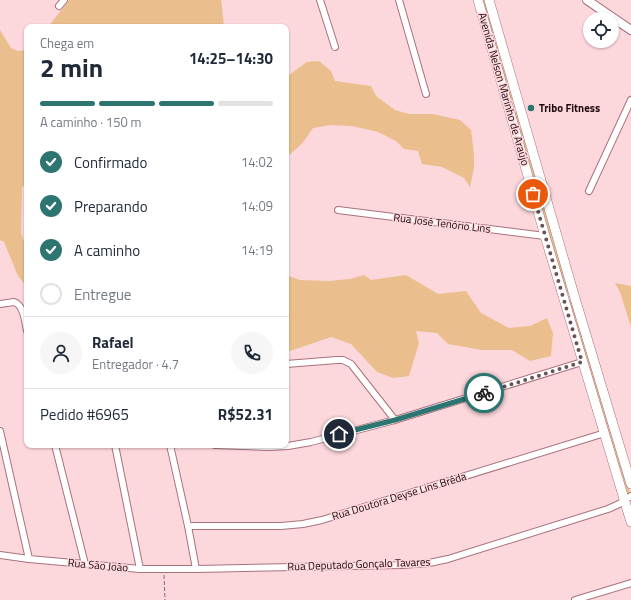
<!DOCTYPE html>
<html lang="pt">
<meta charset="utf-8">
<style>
:root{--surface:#fff;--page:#f6f6f7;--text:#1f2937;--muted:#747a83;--line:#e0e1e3;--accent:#2d7570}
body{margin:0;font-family:"Titillium Web",sans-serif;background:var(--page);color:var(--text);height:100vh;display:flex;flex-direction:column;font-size:15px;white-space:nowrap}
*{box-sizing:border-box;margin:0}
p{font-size:13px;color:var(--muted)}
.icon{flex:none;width:22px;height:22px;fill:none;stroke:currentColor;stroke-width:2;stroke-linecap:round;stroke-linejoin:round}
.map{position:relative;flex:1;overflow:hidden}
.drawer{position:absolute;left:24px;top:24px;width:265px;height:424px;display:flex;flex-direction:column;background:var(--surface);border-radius:8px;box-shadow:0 1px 3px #0004}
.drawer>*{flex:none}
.fabs{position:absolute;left:583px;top:12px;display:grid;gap:8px}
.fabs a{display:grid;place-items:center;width:36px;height:36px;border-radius:50%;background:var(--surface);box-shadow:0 1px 3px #0004;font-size:20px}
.pin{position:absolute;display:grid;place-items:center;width:34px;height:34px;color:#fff;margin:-17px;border:2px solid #fff;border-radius:50%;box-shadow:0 1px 4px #0007}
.courier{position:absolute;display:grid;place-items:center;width:40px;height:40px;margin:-20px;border:3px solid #2d7570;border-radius:50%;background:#fff;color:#222;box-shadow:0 1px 5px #0007}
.overview em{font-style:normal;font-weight:700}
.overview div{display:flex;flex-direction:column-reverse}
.overview{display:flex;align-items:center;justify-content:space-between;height:68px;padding:0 16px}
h1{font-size:26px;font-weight:700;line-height:30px}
.bar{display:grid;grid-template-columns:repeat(4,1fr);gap:6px 4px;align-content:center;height:48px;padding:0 16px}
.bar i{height:5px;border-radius:3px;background:var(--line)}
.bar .active{background:var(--accent)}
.bar p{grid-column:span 4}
.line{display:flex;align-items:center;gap:10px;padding:0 16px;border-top:1px solid var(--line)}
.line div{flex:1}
.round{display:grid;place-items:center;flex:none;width:42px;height:42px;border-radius:21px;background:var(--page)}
ol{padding:0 16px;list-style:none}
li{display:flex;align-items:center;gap:12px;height:44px}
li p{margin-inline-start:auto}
li .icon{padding:4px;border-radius:50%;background:var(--accent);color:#fff;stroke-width:4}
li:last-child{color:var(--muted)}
li i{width:22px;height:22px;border:2px solid var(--line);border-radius:50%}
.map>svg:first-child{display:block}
</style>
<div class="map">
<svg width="631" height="600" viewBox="0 0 631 600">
<rect width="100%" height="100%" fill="#fcd7dc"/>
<path fill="#ebbe8d" d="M 69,0 L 221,0 L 222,7 L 224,27 L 48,27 Z
M 481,0 L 487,0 L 516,104 L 512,104 L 511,102 Z
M 0,30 L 11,48 L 18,51 L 27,50 L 27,184 L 22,187 L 21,233 L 27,250 L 27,287 L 18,276 L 4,242 L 0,240 Z
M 319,61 L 331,71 L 335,81 L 371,86 L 376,96 L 395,110 L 409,114 L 433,114 L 460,120 L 471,130 L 474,154 L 474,168 L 470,187 L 464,178 L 442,167 L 422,164 L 418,151 L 404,149 L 396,141 L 378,132 L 352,126 L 331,125 L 313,128 C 304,142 300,147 286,157 L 286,77 L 307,62 Z
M 517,110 L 569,290 L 568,293 L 566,294 L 514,114 L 515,111 Z
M 286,275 L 300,280 L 328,281 L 350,279 L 364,275 L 371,280 L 406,275 L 438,294 L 466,291 L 481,313 L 509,328 L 530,326 L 547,318 L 553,333 L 551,356 L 530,361 L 512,350 L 482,350 L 448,344 L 437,333 L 416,331 L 419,343 L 409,376 L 393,378 L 377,372 L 351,344 L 331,337 L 290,351 L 286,351 Z
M 615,283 L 631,286 L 631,327 L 620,292 Z
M 568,300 L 571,300 L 630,492 L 629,494 L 626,494 Z"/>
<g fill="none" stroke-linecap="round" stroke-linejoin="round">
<g stroke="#a9727b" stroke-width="8">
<path id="minor" d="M 320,0 L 335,47
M 399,0 L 426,94
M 59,6 L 64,0
M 589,191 L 631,100
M 338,210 L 545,236
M 0,304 L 14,302 C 24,305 25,322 27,331
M 286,364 L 337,360 L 343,360 L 351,364 L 395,420
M 0,431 L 29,559
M 55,445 L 85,564
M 115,445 L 140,569
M 170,445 L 188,526 L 196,569
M 215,445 L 269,447 L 288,446 L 311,442 L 395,420 L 582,362
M 188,526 L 281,526 L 303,524 L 322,520 L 605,433
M 0,555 L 29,559 L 140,569 L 196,569 L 402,565 L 429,563 L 448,559 L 608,509 L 619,504 L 631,496
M 575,600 L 631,583"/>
</g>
<g stroke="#a9727b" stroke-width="10">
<path id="tertiary" d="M 587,0 L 631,30"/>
</g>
<g stroke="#a9727b" stroke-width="10">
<path id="secondary" d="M 478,0 L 545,236 L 631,522
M 489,0 L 574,295 L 631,484"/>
</g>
<path stroke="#876b70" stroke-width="1" stroke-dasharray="4 2" stroke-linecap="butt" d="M 164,575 L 165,600"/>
<use href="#minor" stroke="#fff" stroke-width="6"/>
<use href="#tertiary" stroke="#fff" stroke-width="8"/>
<use href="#secondary" stroke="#fff" stroke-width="9"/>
</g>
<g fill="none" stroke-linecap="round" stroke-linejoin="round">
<path stroke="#6b5256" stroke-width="4" stroke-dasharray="0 7.2" d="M 484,393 L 582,362 L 533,194"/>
<path stroke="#2d7570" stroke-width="5" d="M 339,434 L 395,420 L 484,393"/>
</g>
<circle fill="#2d7570" stroke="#fcd7dc" stroke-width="1.5" cx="531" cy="108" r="4"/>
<g text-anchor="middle" stroke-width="3" stroke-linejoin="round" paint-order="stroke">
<g font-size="11" fill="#1d0a0e" stroke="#fcd7dc">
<text transform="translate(504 89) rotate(74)" y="4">Avenida Nelson Marinho de Araújo</text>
<text transform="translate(442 223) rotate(7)" y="4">Rua José Tenório Lins</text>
<text transform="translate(399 496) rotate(-17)" y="4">Rua Doutora Deyse Lins Brêda</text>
<text transform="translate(359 564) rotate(-2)" y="4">Rua Deputado Gonçalo Tavares</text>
<text transform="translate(98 565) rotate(5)" y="4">Rua São João</text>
</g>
<g font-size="11" font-weight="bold" fill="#1d0a0e" stroke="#fcd7dc" text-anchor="start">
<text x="539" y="112">Tribo Fitness</text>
</g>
</g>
</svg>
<div class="fabs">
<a><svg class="icon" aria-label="locate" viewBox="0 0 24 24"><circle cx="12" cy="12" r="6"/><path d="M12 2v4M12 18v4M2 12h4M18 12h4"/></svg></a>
</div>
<div class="pin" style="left:533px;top:194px;background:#ea580c"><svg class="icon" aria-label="bag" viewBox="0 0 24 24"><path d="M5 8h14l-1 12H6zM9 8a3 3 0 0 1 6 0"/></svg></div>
<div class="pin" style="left:339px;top:434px;background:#1f2937"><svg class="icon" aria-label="home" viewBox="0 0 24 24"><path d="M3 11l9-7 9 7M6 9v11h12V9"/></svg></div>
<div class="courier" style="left:484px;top:393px"><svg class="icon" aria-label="bike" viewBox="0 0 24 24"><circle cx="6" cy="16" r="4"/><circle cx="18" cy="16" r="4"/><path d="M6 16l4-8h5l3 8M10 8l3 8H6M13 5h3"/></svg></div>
<section class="drawer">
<div class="overview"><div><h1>2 min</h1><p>Chega em</p></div><em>14:25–14:30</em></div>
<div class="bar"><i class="active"></i><i class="active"></i><i class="active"></i><i></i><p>A caminho · 150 m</p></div>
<ol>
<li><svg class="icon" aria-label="check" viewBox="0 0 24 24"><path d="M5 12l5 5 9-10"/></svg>Confirmado<p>14:02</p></li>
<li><svg class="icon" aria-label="check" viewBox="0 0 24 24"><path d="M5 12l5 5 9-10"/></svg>Preparando<p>14:09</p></li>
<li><svg class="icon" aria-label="check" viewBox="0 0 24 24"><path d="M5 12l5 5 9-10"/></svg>A caminho<p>14:19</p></li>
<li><i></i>Entregue</li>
</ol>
<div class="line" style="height:72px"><a class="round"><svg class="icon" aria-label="person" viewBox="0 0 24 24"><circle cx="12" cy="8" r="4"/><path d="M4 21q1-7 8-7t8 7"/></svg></a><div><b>Rafael</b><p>Entregador · 4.7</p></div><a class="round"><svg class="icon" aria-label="phone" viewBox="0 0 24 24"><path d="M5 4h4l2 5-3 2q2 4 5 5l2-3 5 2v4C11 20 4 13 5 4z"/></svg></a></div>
<div class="line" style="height:52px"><div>Pedido #6965</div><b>R$52.31</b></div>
</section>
</div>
